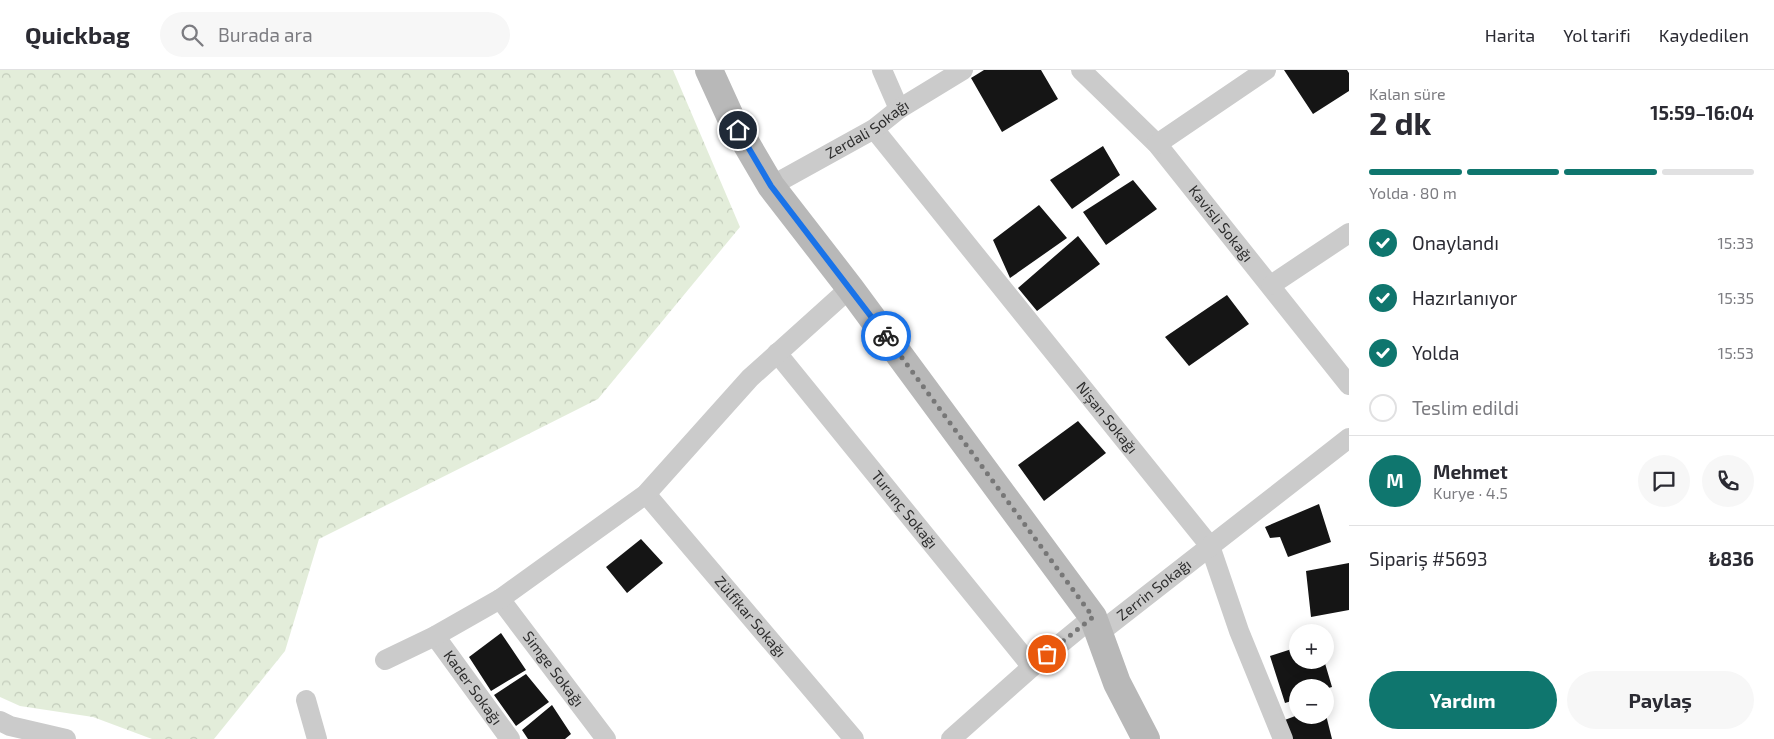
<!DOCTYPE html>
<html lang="tr">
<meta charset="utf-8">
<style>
:root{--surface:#fff;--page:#f7f7f7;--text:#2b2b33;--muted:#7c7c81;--line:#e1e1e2;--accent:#0f766e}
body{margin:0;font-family:"Exo 2",sans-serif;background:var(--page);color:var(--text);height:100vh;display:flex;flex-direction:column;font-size:19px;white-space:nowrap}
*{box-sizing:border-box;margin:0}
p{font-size:16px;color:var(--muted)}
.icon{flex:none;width:28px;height:28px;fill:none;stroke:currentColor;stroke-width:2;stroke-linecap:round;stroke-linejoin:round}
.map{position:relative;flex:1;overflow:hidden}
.details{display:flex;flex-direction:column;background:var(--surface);width:425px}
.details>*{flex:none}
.controls{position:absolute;left:1289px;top:554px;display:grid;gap:10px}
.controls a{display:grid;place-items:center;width:45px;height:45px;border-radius:50%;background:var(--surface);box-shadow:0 2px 12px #0003;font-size:25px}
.pin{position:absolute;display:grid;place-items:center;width:42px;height:42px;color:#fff;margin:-21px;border:2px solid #fff;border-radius:50%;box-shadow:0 1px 5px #0007}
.courier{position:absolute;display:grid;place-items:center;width:50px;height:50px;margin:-25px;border:4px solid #1a73e8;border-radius:50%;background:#fff;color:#222;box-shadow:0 1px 6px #0007}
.summary em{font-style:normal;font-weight:700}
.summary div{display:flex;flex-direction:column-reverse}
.summary{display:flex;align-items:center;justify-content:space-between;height:85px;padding:0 20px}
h1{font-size:32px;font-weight:700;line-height:38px}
.bar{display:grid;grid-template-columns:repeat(4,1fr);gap:8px 5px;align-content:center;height:60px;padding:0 20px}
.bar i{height:6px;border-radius:4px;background:var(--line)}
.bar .current{background:var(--accent)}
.bar p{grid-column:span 4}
.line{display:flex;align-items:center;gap:12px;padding:0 20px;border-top:1px solid var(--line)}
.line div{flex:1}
.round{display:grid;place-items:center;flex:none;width:52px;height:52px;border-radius:26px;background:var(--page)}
ol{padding:0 20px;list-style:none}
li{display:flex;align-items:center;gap:15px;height:55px}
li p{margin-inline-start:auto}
li .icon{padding:5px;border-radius:50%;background:var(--accent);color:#fff;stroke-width:4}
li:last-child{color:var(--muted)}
li i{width:28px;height:28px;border:2px solid var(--line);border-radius:50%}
.primary-button{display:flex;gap:10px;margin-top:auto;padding:10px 20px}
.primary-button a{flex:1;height:58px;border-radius:30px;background:var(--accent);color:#fff;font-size:20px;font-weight:700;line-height:58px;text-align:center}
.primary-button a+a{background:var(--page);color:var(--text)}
header{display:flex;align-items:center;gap:30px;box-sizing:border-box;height:70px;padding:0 25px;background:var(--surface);border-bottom:1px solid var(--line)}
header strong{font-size:24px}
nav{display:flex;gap:28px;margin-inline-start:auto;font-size:18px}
.search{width:350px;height:45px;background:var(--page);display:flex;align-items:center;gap:12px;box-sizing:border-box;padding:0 18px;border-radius:28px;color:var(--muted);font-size:19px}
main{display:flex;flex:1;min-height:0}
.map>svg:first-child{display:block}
</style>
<header>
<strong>Quickbag</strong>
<div class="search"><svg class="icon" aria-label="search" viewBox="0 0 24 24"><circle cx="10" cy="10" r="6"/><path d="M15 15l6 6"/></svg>Burada ara</div>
<nav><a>Harita</a><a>Yol tarifi</a><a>Kaydedilen</a></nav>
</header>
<main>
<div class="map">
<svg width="1349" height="669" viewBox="0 0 1349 669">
<defs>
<pattern id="forest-crowns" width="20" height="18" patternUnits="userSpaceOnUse" patternTransform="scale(1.25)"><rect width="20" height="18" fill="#e3edda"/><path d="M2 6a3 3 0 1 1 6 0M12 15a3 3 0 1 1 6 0" fill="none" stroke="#c3ccbb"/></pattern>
</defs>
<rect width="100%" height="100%" fill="#fff"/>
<path fill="url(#forest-crowns)" d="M 0,0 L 673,0 L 740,157 L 598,329 L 319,469 L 285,581 L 214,669 L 152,669 L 93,647 L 20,636 L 0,627 Z"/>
<path fill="#151515" d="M 984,0 L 1041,0 L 1058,29 L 1002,62 L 971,8 Z
M 1284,0 L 1347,0 L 1349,3 L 1349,21 L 1313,44 Z
M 1103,76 L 1120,105 L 1072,139 L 1050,110 Z
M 1133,110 L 1157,139 L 1106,175 L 1083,142 Z
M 1039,135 L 1067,168 L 1010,208 L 993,170 Z
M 1078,166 L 1100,194 L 1037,241 L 1018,218 Z
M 1227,225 L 1249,254 L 1189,296 L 1165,267 Z
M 1078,351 L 1106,383 L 1044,431 L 1018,395 Z
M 1319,434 L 1331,472 L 1288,487 L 1280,467 L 1270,468 L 1265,457 Z
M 641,469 L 663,493 L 627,523 L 606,497 Z
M 1349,493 L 1349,540 L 1311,547 L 1306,501 Z
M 501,563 L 526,600 L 491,621 L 469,587 Z
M 1298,577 L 1298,590 L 1324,590 L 1332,617 L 1325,619 L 1325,618 L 1298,618 L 1298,629 L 1285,633 L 1270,586 Z
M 526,604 L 549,632 L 516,656 L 494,625 Z
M 552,635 L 571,664 L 565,669 L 528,669 L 522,660 Z
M 1298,645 L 1326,645 L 1332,669 L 1288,669 L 1282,651 Z"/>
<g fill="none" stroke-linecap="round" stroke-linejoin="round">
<g stroke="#cbcbcb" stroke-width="20">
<path d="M 882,0 L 899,39"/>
<path id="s1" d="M 1081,0 L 1157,74 L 1349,315"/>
<path id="s2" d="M 874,59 L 1210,476 L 1239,561 L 1283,669"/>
<path d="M 1157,74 L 1266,0"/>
<path id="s3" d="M 771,116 L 874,59 L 899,39 L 963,0"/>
<path d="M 1271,215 L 1349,163"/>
<path id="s4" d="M 777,283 L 1032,597"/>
<path id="s5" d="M 646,424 L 854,669"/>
<path id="s6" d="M 500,529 L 606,669"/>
<path id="s7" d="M 1099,563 L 1349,368"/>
<path id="s8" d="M 435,566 L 510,669"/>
<path d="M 385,590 L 435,566 L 500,529 L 646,424 L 750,308 L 850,218"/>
<path d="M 306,630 L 317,669"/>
<path d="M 0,651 L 10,656 L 66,669"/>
<path d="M 951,669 L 1032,597 L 1093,547"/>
</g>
<path stroke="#b8b8b8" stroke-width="28" d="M 709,0 L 730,46 L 771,116 L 850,218 L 1093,547 L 1117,613 L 1146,669"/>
</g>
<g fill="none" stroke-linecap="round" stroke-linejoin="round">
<path stroke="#777" stroke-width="5" stroke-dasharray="0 9" d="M 886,266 L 1093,547 L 1047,584"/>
<path stroke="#1a73e8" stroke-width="6" d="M 738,60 L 771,116 L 886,266"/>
</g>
<g text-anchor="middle" stroke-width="5" stroke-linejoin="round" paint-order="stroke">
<g font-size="15" fill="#2e2e2e" stroke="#fff">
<text dy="5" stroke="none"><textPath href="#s3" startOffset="112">Zerdali Sokağı</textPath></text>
<text dy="5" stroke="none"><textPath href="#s1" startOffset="208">Kavisli Sokağı</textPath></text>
<text dy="5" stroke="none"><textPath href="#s2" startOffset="371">Nişan Sokağı</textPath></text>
<text dy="5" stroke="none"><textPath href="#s4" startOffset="202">Turunç Sokağı</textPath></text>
<text dy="5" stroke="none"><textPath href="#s7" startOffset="70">Zerrin Sokağı</textPath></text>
<text dy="5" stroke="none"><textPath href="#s5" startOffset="161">Zülfikar Sokağı</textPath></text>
<text dy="5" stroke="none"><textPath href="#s6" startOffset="88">Simge Sokağı</textPath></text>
<text dy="5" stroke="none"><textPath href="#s8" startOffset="64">Kader Sokağı</textPath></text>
</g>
</g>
</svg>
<div class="controls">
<a>+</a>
<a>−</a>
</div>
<div class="pin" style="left:1047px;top:584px;background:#ea580c"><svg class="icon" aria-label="bag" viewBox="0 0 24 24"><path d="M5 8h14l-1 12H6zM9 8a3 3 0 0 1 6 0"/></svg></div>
<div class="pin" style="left:738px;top:60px;background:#1f2937"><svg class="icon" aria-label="home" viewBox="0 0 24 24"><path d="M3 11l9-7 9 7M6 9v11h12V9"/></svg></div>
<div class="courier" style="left:886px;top:266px"><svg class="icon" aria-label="bike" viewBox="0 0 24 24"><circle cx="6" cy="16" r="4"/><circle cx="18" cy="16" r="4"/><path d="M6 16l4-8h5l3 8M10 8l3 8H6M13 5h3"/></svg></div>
</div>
<section class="details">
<div class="summary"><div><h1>2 dk</h1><p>Kalan süre</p></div><em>15:59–16:04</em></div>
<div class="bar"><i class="current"></i><i class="current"></i><i class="current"></i><i></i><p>Yolda · 80 m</p></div>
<ol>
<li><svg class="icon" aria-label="check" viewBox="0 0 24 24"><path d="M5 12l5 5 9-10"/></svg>Onaylandı<p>15:33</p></li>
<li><svg class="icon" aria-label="check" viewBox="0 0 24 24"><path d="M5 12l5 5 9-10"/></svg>Hazırlanıyor<p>15:35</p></li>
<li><svg class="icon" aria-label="check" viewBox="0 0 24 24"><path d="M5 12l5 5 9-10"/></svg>Yolda<p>15:53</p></li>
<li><i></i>Teslim edildi</li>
</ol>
<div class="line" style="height:90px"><b class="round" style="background:var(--accent);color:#fff">M</b><div><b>Mehmet</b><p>Kurye · 4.5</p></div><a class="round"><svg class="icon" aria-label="chat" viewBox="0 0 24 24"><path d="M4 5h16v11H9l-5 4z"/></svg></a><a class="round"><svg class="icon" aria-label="phone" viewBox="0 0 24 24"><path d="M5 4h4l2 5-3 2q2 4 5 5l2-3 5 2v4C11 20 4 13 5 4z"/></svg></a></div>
<div class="line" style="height:65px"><div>Sipariş #5693</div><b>₺836</b></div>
<div class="primary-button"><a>Yardım</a><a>Paylaş</a></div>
</section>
</main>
